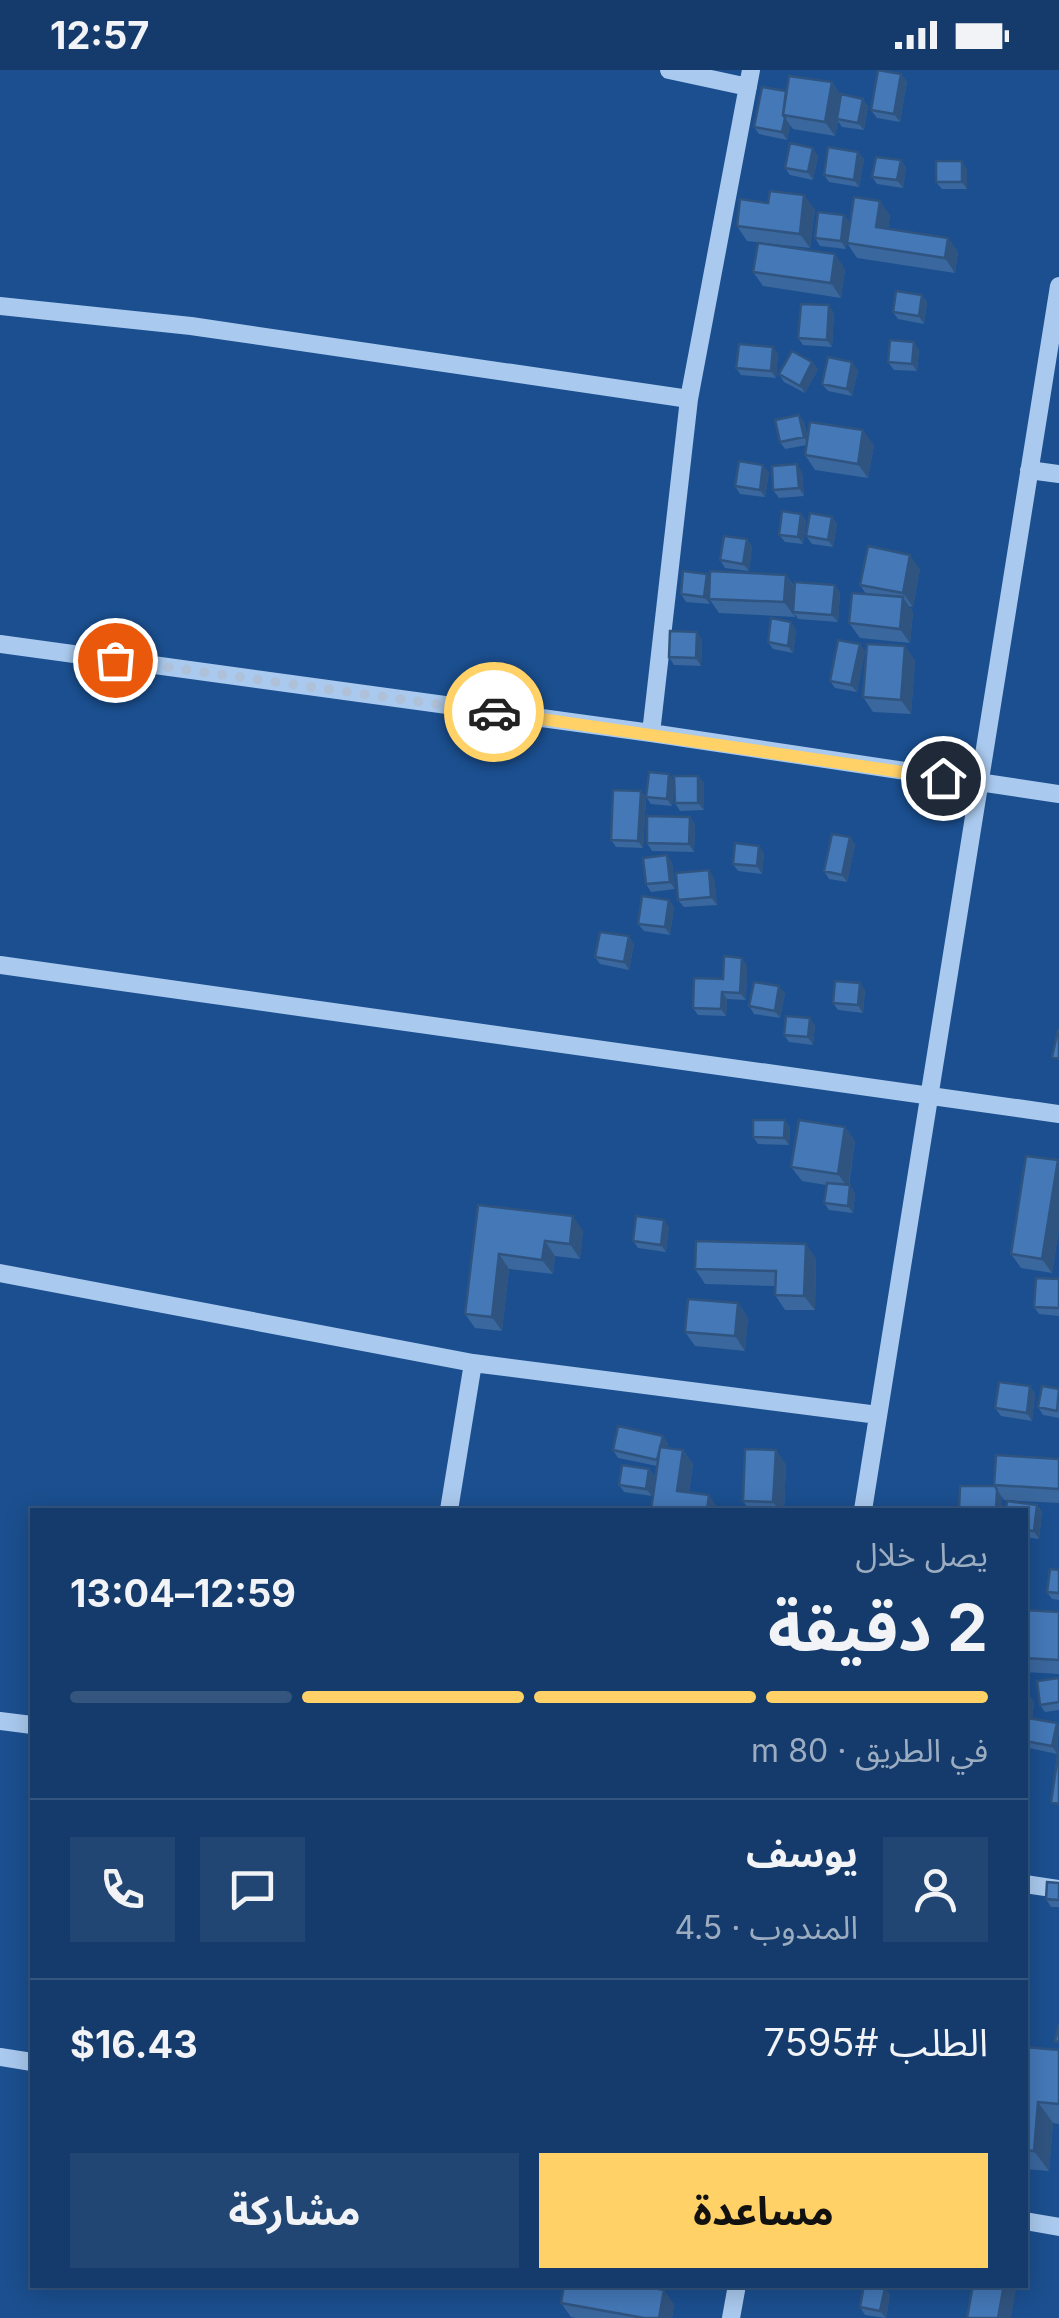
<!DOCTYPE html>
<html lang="ar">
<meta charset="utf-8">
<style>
:root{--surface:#143b6b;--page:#214673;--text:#f1f3f6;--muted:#9dadc1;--line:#33557e;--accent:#ffd166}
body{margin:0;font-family:Inter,"Noto Sans Arabic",sans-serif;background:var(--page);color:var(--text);direction:rtl;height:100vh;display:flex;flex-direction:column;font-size:38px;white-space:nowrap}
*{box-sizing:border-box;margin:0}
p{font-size:32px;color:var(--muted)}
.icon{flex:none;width:55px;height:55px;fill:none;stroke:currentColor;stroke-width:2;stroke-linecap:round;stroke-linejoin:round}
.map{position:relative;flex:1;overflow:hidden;direction:ltr}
.sheet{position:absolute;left:30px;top:1438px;width:998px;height:780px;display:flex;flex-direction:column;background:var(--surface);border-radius:0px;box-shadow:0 5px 25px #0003,0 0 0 2px var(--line);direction:rtl}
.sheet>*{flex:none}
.pin{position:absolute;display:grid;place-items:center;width:85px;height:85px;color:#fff;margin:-42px;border:5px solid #fff;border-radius:50%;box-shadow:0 2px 10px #0007}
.courier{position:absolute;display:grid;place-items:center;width:100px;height:100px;margin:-50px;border:8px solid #ffd166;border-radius:50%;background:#fff;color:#222;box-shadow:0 2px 12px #0007}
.overview em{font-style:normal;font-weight:700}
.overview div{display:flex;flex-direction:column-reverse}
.overview{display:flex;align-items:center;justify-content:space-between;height:170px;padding:0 40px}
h1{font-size:65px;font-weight:700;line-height:75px}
.bar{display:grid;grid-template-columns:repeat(4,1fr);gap:15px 10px;align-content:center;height:120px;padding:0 40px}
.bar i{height:12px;border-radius:8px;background:var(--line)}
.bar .active{background:var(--accent)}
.bar p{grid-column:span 4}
.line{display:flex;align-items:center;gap:25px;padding:0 40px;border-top:2px solid var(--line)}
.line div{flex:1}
.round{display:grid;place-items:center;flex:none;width:105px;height:105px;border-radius:0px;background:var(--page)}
.cta{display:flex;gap:20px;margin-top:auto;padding:20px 40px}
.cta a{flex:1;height:115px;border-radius:0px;background:var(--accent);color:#111;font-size:40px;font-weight:700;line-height:115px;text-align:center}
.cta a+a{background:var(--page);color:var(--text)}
.status{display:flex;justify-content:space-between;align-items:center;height:70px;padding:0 50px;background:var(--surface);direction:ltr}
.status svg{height:28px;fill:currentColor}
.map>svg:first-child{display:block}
</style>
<div class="status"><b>12:57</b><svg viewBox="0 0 49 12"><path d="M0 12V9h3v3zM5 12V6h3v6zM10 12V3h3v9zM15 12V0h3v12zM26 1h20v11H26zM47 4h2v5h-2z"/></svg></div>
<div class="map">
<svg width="1059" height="2248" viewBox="0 0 1059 2248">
<rect width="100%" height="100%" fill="#1b4f8f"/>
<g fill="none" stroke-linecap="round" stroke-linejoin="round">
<path stroke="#a9c9ee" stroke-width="18" d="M 669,0 L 748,17
M 0,236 L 191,256 L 689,329
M 1029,400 L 1059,404
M 0,574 L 651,663 L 1059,724
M 651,663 L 689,329 L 751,0
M 0,895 L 1059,1044
M 0,1203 L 473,1293 L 878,1345
M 449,1440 L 473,1293
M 863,1440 L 1059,216
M 0,1651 L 32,1655
M 1025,1814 L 1059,1819
M 0,1987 L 32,1992
M 1025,2151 L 1059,2157
M 731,2248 L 737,2215"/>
</g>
<path fill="#3a679d" d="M 907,11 L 900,52 L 877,48 L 871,40 Z
M 832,12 L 841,26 L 868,36 L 864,60 L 842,57 L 838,51 L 835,66 L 793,59 L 790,55 L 787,70 L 759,64 L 754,57 L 786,21 Z
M 858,82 L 864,89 L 859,117 L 829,112 L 824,105 Z
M 818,86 L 813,110 L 790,105 L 785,98 Z
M 901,90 L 906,98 L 903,118 L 877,114 L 872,107 Z
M 967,99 L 967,119 L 942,119 L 936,112 Z
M 815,139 L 810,178 L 747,171 L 737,156 Z
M 844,145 L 849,152 L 846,179 L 820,176 L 815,168 Z
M 890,145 L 888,159 L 948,168 L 958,182 L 955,203 L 857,188 L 847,173 Z
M 845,199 L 841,228 L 763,216 L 753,202 Z
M 922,225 L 927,233 L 924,254 L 898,249 L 893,242 Z
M 834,243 L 832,277 L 803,275 L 798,268 Z
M 773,277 L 778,284 L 776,308 L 741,305 L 736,298 Z
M 919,280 L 917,301 L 894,300 L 888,292 Z
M 812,292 L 818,299 L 805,323 L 784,312 L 779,304 Z
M 858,300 L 852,326 L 828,321 L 822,314 Z
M 799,345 L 804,352 L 808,369 L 874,375 L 868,408 L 815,400 L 805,385 L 807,375 L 785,379 L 780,372 Z
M 769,402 L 765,427 L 740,424 L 735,416 Z
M 802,402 L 804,426 L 779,428 L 773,420 Z
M 801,444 L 806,451 L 803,474 L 785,472 L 779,465 Z
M 832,447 L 837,454 L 833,477 L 812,474 L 806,466 Z
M 747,469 L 752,477 L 749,501 L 725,498 L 720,490 Z
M 920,499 L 913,537 L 909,536 L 913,542 L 910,573 L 860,568 L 849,553 L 866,524 L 860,515 Z
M 707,504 L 710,508 L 786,505 L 795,517 L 835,515 L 840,523 L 838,552 L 798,549 L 795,544 L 795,547 L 719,543 L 710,530 L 710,534 L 686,532 L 681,524 Z
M 791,552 L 796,560 L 793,583 L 773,579 L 768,572 Z
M 702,569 L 701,596 L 674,595 L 669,587 Z
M 905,576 L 915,591 L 911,644 L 873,642 L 863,627 Z
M 865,581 L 857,622 L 835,618 L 830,611 Z
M 669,704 L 674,711 L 672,736 L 651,734 L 646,727 Z
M 698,706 L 704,713 L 704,740 L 680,741 L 675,733 Z
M 641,721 L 646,728 L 643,778 L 616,777 L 611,770 Z
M 690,747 L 695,755 L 694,782 L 652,781 L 647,773 Z
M 850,767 L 855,775 L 847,812 L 829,809 L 824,801 Z
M 764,783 L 762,804 L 738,801 L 733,794 Z
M 667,785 L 672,793 L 675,819 L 651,822 L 646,814 Z
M 714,808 L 717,835 L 684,837 L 678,830 Z
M 669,830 L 674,837 L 670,865 L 644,861 L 638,854 Z
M 634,874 L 629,900 L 600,894 L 595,887 Z
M 747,895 L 746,930 L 727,929 L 726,946 L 698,945 L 693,938 L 723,909 Z
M 865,920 L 863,943 L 838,940 L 833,933 Z
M 785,923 L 780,948 L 754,944 L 749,936 Z
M 815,955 L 813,975 L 789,972 L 784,965 Z
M 785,1050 L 790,1058 L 789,1075 L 758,1074 L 753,1067 Z
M 845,1057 L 855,1071 L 849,1115 L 855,1123 L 853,1143 L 829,1140 L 824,1133 L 826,1115 L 802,1111 L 791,1097 Z
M 1059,1092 L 1059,1159 L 1052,1203 L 1021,1198 L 1011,1184 Z
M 478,1135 L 583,1161 L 580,1189 L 555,1186 L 553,1204 L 509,1199 L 502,1261 L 475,1258 L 465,1244 Z
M 669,1157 L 666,1182 L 638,1178 L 633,1171 Z
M 816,1188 L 815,1240 L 785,1240 L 775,1225 L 775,1216 L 705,1214 L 695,1199 Z
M 1059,1209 L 1059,1246 L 1039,1244 L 1034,1237 Z
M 738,1233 L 748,1248 L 745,1281 L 695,1276 L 685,1262 Z
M 1030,1316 L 1035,1324 L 1032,1351 L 1001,1346 L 995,1338 Z
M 1059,1319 L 1059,1348 L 1043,1345 L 1038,1337 Z
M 668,1373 L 667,1378 L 683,1380 L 693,1394 L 689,1422 L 719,1440 L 651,1440 L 657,1396 L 618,1388 L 613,1380 Z
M 1059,1389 L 1059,1433 L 1004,1430 L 1002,1427 L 1002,1440 L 959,1440 L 995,1416 Z
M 786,1394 L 784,1440 L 749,1440 L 743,1431 Z
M 649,1399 L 655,1406 L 652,1426 L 624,1422 L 619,1415 Z
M 1037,1435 L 1042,1442 L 1039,1469 L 1025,1467 L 1025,1440 Z
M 1059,1500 L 1059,1530 L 1052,1529 L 1047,1522 Z
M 1025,1540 L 1059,1542 L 1059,1604 L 1025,1602 Z
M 1059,1608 L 1059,1640 L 1045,1642 L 1040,1635 Z
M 1025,1624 L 1034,1632 L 1032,1649 L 1057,1653 L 1059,1657 L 1057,1684 L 1029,1678 L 1025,1673 L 1027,1653 L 1025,1653 Z
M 1059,1813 L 1059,1837 L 1051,1837 L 1046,1829 Z
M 1025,1977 L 1059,1980 L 1059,2054 L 1053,2053 L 1049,2101 L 1025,2099 Z
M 885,2218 L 890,2225 L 886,2248 L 865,2245 L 860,2237 Z
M 561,2233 L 674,2234 L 672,2248 L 576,2248 L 571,2247 Z"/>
<path fill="#305480" d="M 901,4 L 907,11 L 900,52 L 894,44 Z
M 832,12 L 842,27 L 835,66 L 825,52 Z
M 863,29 L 868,36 L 864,60 L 858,53 Z
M 785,48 L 790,55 L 787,70 L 782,62 Z
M 813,78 L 818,86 L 813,110 L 808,102 Z
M 858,82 L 864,89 L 859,117 L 854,110 Z
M 901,90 L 906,98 L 903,118 L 897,110 Z
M 962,91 L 967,99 L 967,119 L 962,112 Z
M 804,125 L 815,139 L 810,178 L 800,164 Z
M 880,131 L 890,145 L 886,171 L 876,157 Z
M 844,145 L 849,152 L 846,179 L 841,171 Z
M 948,168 L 958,182 L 955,203 L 945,188 Z
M 835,184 L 845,199 L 841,228 L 831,213 Z
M 922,225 L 927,233 L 924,254 L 919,246 Z
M 829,235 L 834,243 L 832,277 L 827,270 Z
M 914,272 L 919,280 L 917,301 L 912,294 Z
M 773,277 L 778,284 L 776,308 L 771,301 Z
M 812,292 L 818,299 L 805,323 L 800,316 Z
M 852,292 L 858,300 L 852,326 L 847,319 Z
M 799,345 L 804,352 L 809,375 L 804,367 Z
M 863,360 L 874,375 L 868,408 L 858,394 Z
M 797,394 L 802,402 L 804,426 L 799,418 Z
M 763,395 L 769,402 L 765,427 L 760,420 Z
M 801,444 L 806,451 L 803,474 L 798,467 Z
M 832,447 L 837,454 L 833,477 L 828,470 Z
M 747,469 L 752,477 L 749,501 L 743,494 Z
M 910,485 L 920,499 L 913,537 L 903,523 Z
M 707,504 L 712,511 L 710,534 L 704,527 Z
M 786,505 L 796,520 L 793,542 L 795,547 L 784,532 Z
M 835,515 L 840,523 L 838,552 L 832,545 Z
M 903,527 L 913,542 L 910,573 L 900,559 Z
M 791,552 L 796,560 L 793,583 L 788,576 Z
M 697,562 L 702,569 L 701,596 L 696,588 Z
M 860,574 L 865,581 L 857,622 L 851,615 Z
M 905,576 L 915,591 L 911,644 L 901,630 Z
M 669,704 L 674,711 L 672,736 L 667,729 Z
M 698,706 L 704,713 L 704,740 L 698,733 Z
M 641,721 L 646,728 L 643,778 L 638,771 Z
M 690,747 L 695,755 L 694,782 L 689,774 Z
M 850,767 L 855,775 L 847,812 L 842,805 Z
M 759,776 L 764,783 L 762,804 L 757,796 Z
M 667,785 L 672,793 L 675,819 L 670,812 Z
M 709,800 L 714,808 L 717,835 L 711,827 Z
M 669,830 L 674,837 L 670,865 L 665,857 Z
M 629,866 L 634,874 L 629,900 L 624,892 Z
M 742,888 L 747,895 L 746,930 L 740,923 Z
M 860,913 L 865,920 L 863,943 L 858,935 Z
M 779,916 L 785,923 L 780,948 L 775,941 Z
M 722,922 L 727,929 L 726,946 L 721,939 Z
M 810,948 L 815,955 L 813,975 L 808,967 Z
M 785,1050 L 790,1058 L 789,1075 L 784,1068 Z
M 845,1057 L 855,1071 L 848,1118 L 838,1104 Z
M 1058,1090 L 1059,1092 L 1059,1159 L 1052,1203 L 1042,1189 Z
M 850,1115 L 855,1123 L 853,1143 L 848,1136 Z
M 573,1146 L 583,1161 L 580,1189 L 570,1174 Z
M 664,1150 L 669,1157 L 666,1182 L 661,1175 Z
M 545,1171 L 555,1186 L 553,1204 L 542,1190 Z
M 806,1174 L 816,1188 L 815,1240 L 804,1226 Z
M 499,1184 L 509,1199 L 502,1261 L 492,1247 Z
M 738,1233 L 748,1248 L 745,1281 L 735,1266 Z
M 1030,1316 L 1035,1324 L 1032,1351 L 1027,1343 Z
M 663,1366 L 668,1373 L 662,1397 L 657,1390 Z
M 683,1380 L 693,1394 L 687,1435 L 677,1421 Z
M 776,1380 L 786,1394 L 784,1440 L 779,1440 L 773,1432 Z
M 649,1399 L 655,1406 L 652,1426 L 646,1419 Z
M 997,1420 L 1002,1427 L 1002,1440 L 996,1440 Z
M 709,1425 L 719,1440 L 707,1440 Z
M 1037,1435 L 1042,1442 L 1039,1469 L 1034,1461 Z
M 1029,1624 L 1034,1632 L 1032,1654 L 1027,1646 Z
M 1057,1653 L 1059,1657 L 1057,1684 L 1052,1676 Z
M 1038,2032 L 1053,2053 L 1049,2101 L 1034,2081 Z
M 1004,2215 L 1017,2215 L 1011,2248 L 998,2248 Z
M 885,2218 L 890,2225 L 886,2248 L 880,2241 Z
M 664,2220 L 674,2234 L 672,2248 L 659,2248 Z"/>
<path fill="#4478b7" stroke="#305480" stroke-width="2.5" d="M 878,0 L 901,4 L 894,44 L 871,40 Z
M 789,6 L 832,12 L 825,52 L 783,45 Z
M 762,17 L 786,21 L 783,45 L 785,48 L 782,62 L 754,57 Z
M 841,24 L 863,29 L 858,53 L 837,49 Z
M 790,73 L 813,78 L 808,102 L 785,98 Z
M 828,77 L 858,82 L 854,110 L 824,105 Z
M 876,87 L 901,90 L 897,110 L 872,107 Z
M 936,91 L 962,91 L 962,112 L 936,112 Z
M 770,121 L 804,125 L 800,164 L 737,156 L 740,129 L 768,133 Z
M 854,127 L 880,131 L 876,157 L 948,168 L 945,188 L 847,173 Z
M 818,142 L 844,145 L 841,171 L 815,168 Z
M 758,173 L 835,184 L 831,213 L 753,202 Z
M 896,221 L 922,225 L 919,246 L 893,242 Z
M 801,234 L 829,235 L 827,270 L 798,268 Z
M 890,270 L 914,272 L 912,294 L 888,292 Z
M 739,274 L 773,277 L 771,301 L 736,298 Z
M 792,281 L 812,292 L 800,316 L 779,304 Z
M 828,287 L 852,292 L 847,319 L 822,314 Z
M 799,345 L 804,367 L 780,372 L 775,350 Z
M 810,352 L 863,360 L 858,394 L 805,385 Z
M 739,391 L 763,395 L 760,420 L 735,416 Z
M 797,394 L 799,418 L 773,420 L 772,396 Z
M 782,441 L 801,444 L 798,467 L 779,465 Z
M 810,443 L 832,447 L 828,470 L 806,466 Z
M 724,466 L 747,469 L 743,494 L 720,490 Z
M 868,476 L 910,485 L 903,523 L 860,515 Z
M 683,501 L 707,504 L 704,527 L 681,524 Z
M 710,501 L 786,505 L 784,532 L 709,529 Z
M 795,512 L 835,515 L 832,545 L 793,542 Z
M 852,523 L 903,527 L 900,559 L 849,553 Z
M 771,548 L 791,552 L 788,576 L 768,572 Z
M 670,561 L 697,562 L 696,588 L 669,587 Z
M 838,570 L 860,574 L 851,615 L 830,611 Z
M 867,574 L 905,576 L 901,630 L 863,627 Z
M 649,702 L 669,704 L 667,729 L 646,727 Z
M 674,706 L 698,706 L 698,733 L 675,733 Z
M 613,720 L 641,721 L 638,771 L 611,770 Z
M 647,746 L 690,747 L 689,774 L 647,773 Z
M 832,764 L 850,767 L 842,805 L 824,801 Z
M 735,773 L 759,776 L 757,796 L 733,794 Z
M 667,785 L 670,812 L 646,814 L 643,788 Z
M 709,800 L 711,827 L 678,830 L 676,803 Z
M 642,826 L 669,830 L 665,857 L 638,854 Z
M 600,862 L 629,866 L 624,892 L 595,887 Z
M 724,886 L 742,888 L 740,923 L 722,922 L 721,939 L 693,938 L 694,908 L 723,909 Z
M 835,911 L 860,913 L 858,935 L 833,933 Z
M 754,912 L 779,916 L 775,941 L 749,936 Z
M 786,946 L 810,948 L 808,967 L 784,965 Z
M 1058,960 L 1059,960 L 1059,989 L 1052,987 Z
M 753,1050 L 785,1050 L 784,1068 L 753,1067 Z
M 799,1050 L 845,1057 L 838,1104 L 791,1097 Z
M 1026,1086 L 1058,1090 L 1042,1189 L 1011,1184 Z
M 827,1113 L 850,1115 L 848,1136 L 824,1133 Z
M 478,1135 L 573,1146 L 570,1174 L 545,1171 L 542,1190 L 499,1184 L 492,1247 L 465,1244 Z
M 636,1146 L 664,1150 L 661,1175 L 633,1171 Z
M 696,1171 L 806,1174 L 804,1226 L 775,1225 L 776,1201 L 695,1199 Z
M 1036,1208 L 1059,1209 L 1059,1238 L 1034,1237 Z
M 688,1229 L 738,1233 L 735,1266 L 685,1262 Z
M 999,1312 L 1030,1316 L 1027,1343 L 995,1338 Z
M 1042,1316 L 1059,1319 L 1057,1341 L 1038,1337 Z
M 618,1356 L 663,1366 L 657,1390 L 613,1380 Z
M 660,1377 L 683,1380 L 677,1421 L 709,1425 L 707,1440 L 651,1440 Z
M 745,1379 L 776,1380 L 773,1432 L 743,1431 Z
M 996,1385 L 1059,1389 L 1059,1419 L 994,1415 Z
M 622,1395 L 649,1399 L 646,1419 L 619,1415 Z
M 960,1416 L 995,1416 L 997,1420 L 996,1440 L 959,1440 Z
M 1007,1431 L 1037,1435 L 1034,1461 L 1025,1460 L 1025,1440 L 1006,1440 Z
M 1050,1499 L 1059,1500 L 1059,1523 L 1047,1522 Z
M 1025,1540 L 1059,1542 L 1059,1590 L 1025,1588 Z
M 1059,1608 L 1059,1632 L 1040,1635 L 1037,1611 Z
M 1025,1624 L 1029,1624 L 1027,1646 L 1025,1646 Z
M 1028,1648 L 1057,1653 L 1052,1676 L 1025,1671 Z
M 1059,1679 L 1059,1734 L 1051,1732 Z
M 1047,1812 L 1059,1813 L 1059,1830 L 1046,1829 Z
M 1059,1954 L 1059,1972 L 1055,1971 Z
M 1025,1977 L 1059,1980 L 1059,2034 L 1038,2032 L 1034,2081 L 1025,2080 Z
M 564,2215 L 637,2215 L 664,2220 L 659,2248 L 644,2248 L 561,2233 Z
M 864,2215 L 885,2218 L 880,2241 L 860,2237 Z
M 973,2215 L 1004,2215 L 998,2248 L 967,2248 Z"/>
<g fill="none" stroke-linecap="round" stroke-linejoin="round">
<path stroke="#afc1d8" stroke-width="10" stroke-dasharray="0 18" d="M 115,590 L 494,642"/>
<path stroke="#ffd166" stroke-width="12" d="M 494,642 L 943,708"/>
</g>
</svg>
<div class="pin" style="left:115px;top:590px;background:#ea580c"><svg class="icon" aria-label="bag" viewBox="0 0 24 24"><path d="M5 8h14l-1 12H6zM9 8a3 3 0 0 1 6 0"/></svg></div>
<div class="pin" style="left:943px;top:708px;background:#1f2937"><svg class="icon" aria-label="home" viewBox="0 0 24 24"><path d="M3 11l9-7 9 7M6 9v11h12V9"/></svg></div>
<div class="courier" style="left:494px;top:642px"><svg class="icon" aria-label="car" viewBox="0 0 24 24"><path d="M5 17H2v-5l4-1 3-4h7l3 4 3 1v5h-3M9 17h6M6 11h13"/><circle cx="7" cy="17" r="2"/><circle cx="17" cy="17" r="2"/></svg></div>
<section class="sheet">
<div class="overview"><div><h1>2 دقيقة</h1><p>يصل خلال</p></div><em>12:59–13:04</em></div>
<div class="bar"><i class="active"></i><i class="active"></i><i class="active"></i><i></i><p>في الطريق · 80 m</p></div>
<div class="line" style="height:180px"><a class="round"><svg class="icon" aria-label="person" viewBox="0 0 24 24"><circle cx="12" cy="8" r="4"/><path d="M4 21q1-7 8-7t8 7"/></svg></a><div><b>يوسف</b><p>المندوب · 4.5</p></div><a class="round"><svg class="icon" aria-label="chat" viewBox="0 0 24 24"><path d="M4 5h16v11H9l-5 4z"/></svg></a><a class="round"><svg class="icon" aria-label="phone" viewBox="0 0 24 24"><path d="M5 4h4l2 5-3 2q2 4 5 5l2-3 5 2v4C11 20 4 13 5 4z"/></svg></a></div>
<div class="line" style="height:130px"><div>الطلب #7595</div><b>$16.43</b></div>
<div class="cta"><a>مساعدة</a><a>مشاركة</a></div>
</section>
</div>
